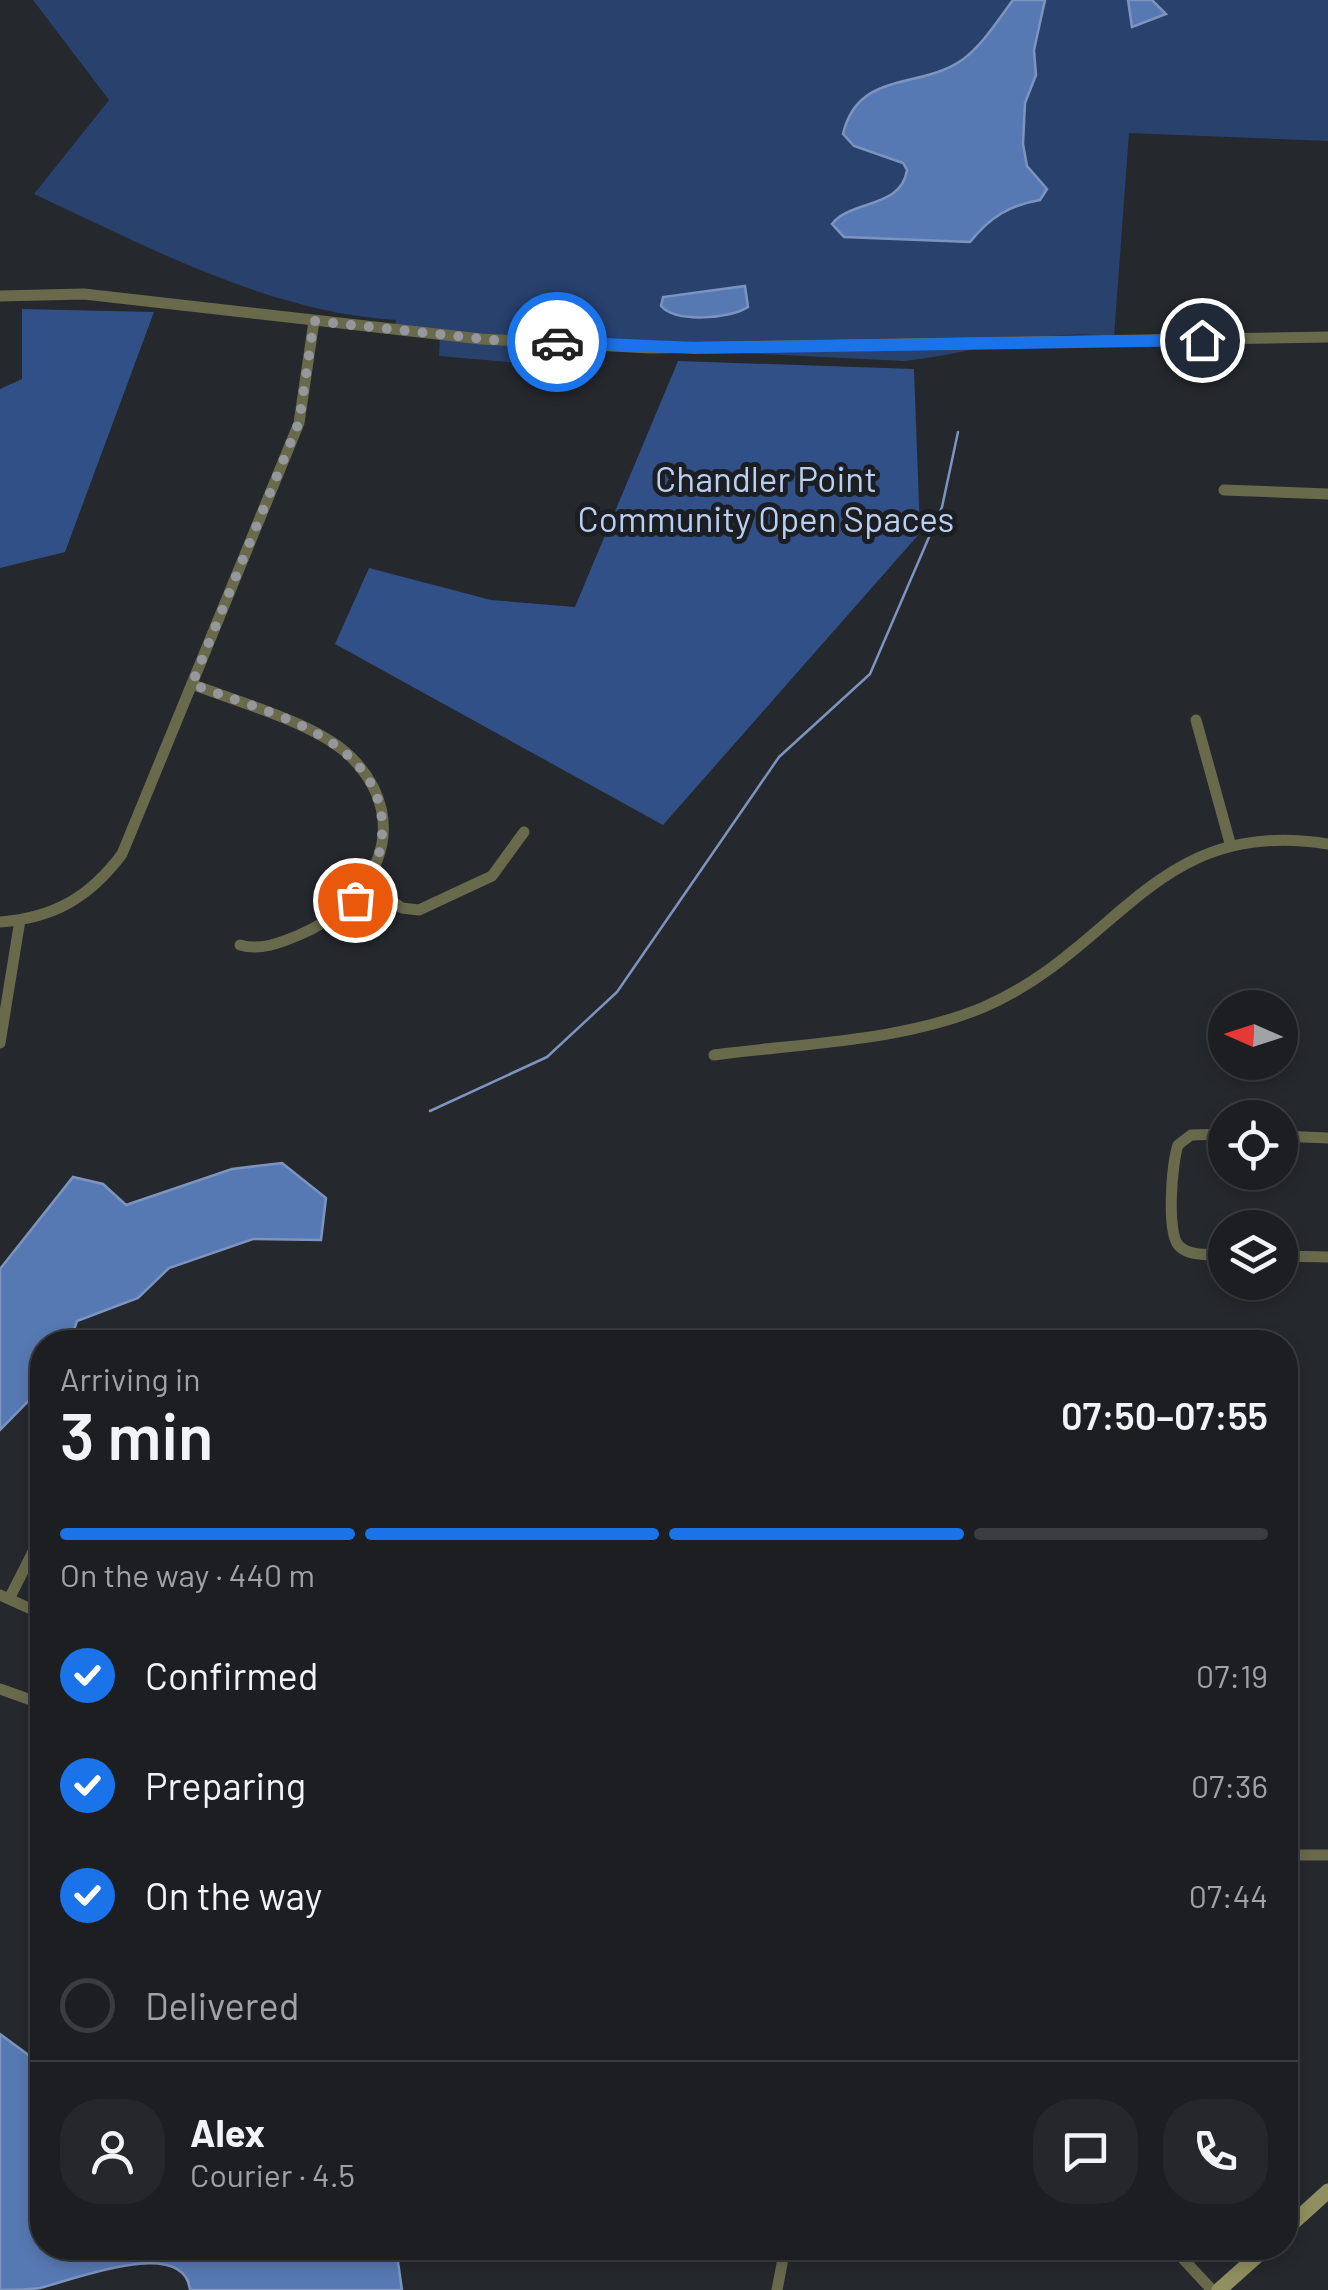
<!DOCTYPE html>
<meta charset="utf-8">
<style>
:root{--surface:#1c1e22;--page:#25272a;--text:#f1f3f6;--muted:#a0a2a5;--line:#3a3c40;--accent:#1a73e8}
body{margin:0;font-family:Barlow,sans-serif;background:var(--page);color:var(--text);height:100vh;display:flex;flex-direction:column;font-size:38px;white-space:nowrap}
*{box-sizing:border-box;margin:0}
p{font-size:32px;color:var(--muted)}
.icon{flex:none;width:55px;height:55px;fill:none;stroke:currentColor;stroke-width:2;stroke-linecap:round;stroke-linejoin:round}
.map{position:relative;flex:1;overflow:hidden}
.panel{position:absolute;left:30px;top:1330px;width:1268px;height:930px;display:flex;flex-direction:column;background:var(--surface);border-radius:40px;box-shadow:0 5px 15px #0003,0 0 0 2px var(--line)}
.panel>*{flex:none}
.needle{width:65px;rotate:273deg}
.fabs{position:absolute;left:1208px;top:990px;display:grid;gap:20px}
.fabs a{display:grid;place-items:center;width:90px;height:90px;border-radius:50%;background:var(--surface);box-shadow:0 5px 15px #0003,0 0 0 2px var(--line);font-size:50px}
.pin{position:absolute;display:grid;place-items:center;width:85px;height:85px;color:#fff;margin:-42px;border:5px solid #fff;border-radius:50%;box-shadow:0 2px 10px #0007}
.courier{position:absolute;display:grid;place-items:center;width:100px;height:100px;margin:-50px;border:8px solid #1a73e8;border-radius:50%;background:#fff;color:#222;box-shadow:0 2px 12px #0007}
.overview em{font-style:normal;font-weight:600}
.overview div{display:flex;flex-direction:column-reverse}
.overview{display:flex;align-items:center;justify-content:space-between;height:170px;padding:0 30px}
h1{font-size:65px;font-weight:600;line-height:75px}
.bar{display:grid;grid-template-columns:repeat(4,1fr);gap:15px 10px;align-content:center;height:120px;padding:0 30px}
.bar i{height:12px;border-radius:8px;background:var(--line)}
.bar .selected{background:var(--accent)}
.bar p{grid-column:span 4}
.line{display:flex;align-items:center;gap:25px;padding:0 30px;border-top:2px solid var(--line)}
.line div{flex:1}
.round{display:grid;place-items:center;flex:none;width:105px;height:105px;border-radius:40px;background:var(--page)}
ol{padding:0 30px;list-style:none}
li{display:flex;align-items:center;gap:30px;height:110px}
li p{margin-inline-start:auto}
li .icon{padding:10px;border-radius:50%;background:var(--accent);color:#fff;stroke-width:4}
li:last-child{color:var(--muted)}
li i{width:55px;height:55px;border:5px solid var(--line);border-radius:50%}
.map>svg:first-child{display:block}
</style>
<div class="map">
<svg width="1328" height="2290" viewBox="0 0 1328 2290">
<rect width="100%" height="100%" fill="#25282d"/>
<path fill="#28416d" d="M 33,0 L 1328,0 L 1328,141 L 1129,133 L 1114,337 C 1042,326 976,354 904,361 L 563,344 L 554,366 L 439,356 L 440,336 L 394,329 L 396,320 C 268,312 148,247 34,194 L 109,100 Z"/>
<path fill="#315087" d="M 22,309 L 154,312 L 65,552 L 0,568 L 0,389 L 22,379 Z
M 678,361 L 914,369 L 920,533 L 663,825 L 335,644 L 369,568 L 491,600 L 575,607 Z"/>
<path fill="#5779b3" stroke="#7c94be" stroke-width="2.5" d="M 1013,0 L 1045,0 L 1034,50 L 1036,75 L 1025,103 L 1023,144 L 1027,166 L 1047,189 L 1040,200 C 1010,205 990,217 970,242 L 844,237 L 832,224 C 852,199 901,209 907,170 L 903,163 L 854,146 L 843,134 C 858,70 919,90 962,60 C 982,46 998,20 1013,0 Z
M 1128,0 L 1152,0 L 1166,14 L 1132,27 Z
M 745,286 L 748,307 C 730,319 676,323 661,306 L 663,297 Z
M 282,1163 L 326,1198 L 321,1240 L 253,1239 L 169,1268 L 138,1298 L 77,1321 L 70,1342 L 42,1342 L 42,1387 L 0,1430 L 0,1269 L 73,1177 L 103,1184 L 126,1205 L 232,1169 Z
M 0,2034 L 42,2065 L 42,2248 L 396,2248 L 402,2290 L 190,2290 C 184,2235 70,2281 40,2288 C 27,2290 13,2290 0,2290 Z"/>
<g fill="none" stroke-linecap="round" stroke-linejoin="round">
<path stroke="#7c94be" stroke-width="2.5" d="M 430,1111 L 547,1057 L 617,992 L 779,757 L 870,674 L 942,507 L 958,432"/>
<path stroke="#696a4c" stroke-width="11" d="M 0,296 L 84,294 L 481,339 L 651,348 L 1328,337
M 1224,490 L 1328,494
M 192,684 C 239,703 318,723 352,758 C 417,825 372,904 299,935 C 280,943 260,951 240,945
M 1196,720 L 1230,843
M 367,884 L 402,908 L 419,910 L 492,876 L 524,832
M 0,922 C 54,918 90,897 122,854 L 299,423 L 314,321
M 0,1043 L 20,920
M 714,1055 C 802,1043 901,1042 984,1007 C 1120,948 1155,816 1328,844
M 1225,1134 L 1191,1135 L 1178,1145 C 1172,1163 1166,1233 1179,1246 C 1190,1257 1211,1254 1225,1255
M 1280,1136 L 1328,1138
M 1280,1256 L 1328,1257
M 0,1595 L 42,1614
M 9,1599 L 42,1534
M 0,1689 L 42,1704
M 1285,1855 L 1328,1855
M 1173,2248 L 1212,2290
M 999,2253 L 1005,2248
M 777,2290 L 785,2248"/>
<path stroke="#8f8f5f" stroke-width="15" d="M 1285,2230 L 1328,2191
M 1219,2290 L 1266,2248"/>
</g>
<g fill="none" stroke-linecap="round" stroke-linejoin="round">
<path stroke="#95979c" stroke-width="10" stroke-dasharray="0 18" d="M 355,900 C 373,877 384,851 382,821 C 375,733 259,711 192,684 L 299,422 L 314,321 L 512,342 L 557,342"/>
<path stroke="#1a73e8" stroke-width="12" d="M 557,342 L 696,348 L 1202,340"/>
</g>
<g text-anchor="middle" stroke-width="10" stroke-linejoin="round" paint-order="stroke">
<g font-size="35" fill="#bbcff0" stroke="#1b1e23">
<text x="766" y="492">Chandler Point<tspan x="766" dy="40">Community Open Spaces</tspan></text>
</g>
</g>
</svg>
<div class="fabs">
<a><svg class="needle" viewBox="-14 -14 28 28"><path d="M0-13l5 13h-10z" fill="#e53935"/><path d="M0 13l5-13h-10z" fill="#a0a2a5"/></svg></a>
<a><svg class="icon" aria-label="locate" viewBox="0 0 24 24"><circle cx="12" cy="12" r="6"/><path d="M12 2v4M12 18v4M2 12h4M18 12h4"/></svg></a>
<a><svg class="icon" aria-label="layers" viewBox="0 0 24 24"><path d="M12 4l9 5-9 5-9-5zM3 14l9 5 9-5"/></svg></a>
</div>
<div class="pin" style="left:355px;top:900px;background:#ea580c"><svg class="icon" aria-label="bag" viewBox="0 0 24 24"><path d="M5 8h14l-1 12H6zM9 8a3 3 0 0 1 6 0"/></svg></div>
<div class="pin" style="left:1202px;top:340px;background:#1f2937"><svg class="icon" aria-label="home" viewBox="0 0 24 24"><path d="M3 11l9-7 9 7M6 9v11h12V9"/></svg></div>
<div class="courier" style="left:557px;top:342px"><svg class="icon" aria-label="car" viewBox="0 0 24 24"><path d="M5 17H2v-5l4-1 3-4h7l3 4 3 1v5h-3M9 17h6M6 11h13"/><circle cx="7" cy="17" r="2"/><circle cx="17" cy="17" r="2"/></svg></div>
<section class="panel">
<div class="overview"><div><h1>3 min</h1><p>Arriving in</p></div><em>07:50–07:55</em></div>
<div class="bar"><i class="selected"></i><i class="selected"></i><i class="selected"></i><i></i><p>On the way · 440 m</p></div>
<ol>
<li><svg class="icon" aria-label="check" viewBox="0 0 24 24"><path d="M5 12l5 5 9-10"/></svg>Confirmed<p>07:19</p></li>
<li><svg class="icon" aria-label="check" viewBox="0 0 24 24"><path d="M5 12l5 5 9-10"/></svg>Preparing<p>07:36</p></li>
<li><svg class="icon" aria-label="check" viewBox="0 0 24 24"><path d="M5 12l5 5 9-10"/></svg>On the way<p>07:44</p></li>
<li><i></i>Delivered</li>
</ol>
<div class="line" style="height:180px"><a class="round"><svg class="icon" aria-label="person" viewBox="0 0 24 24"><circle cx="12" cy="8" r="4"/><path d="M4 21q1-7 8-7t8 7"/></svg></a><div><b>Alex</b><p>Courier · 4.5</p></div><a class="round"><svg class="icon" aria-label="chat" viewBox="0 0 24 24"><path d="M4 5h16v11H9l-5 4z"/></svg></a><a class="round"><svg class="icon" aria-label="phone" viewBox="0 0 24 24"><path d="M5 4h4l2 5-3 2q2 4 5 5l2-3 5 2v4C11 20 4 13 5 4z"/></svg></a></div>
</section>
</div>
